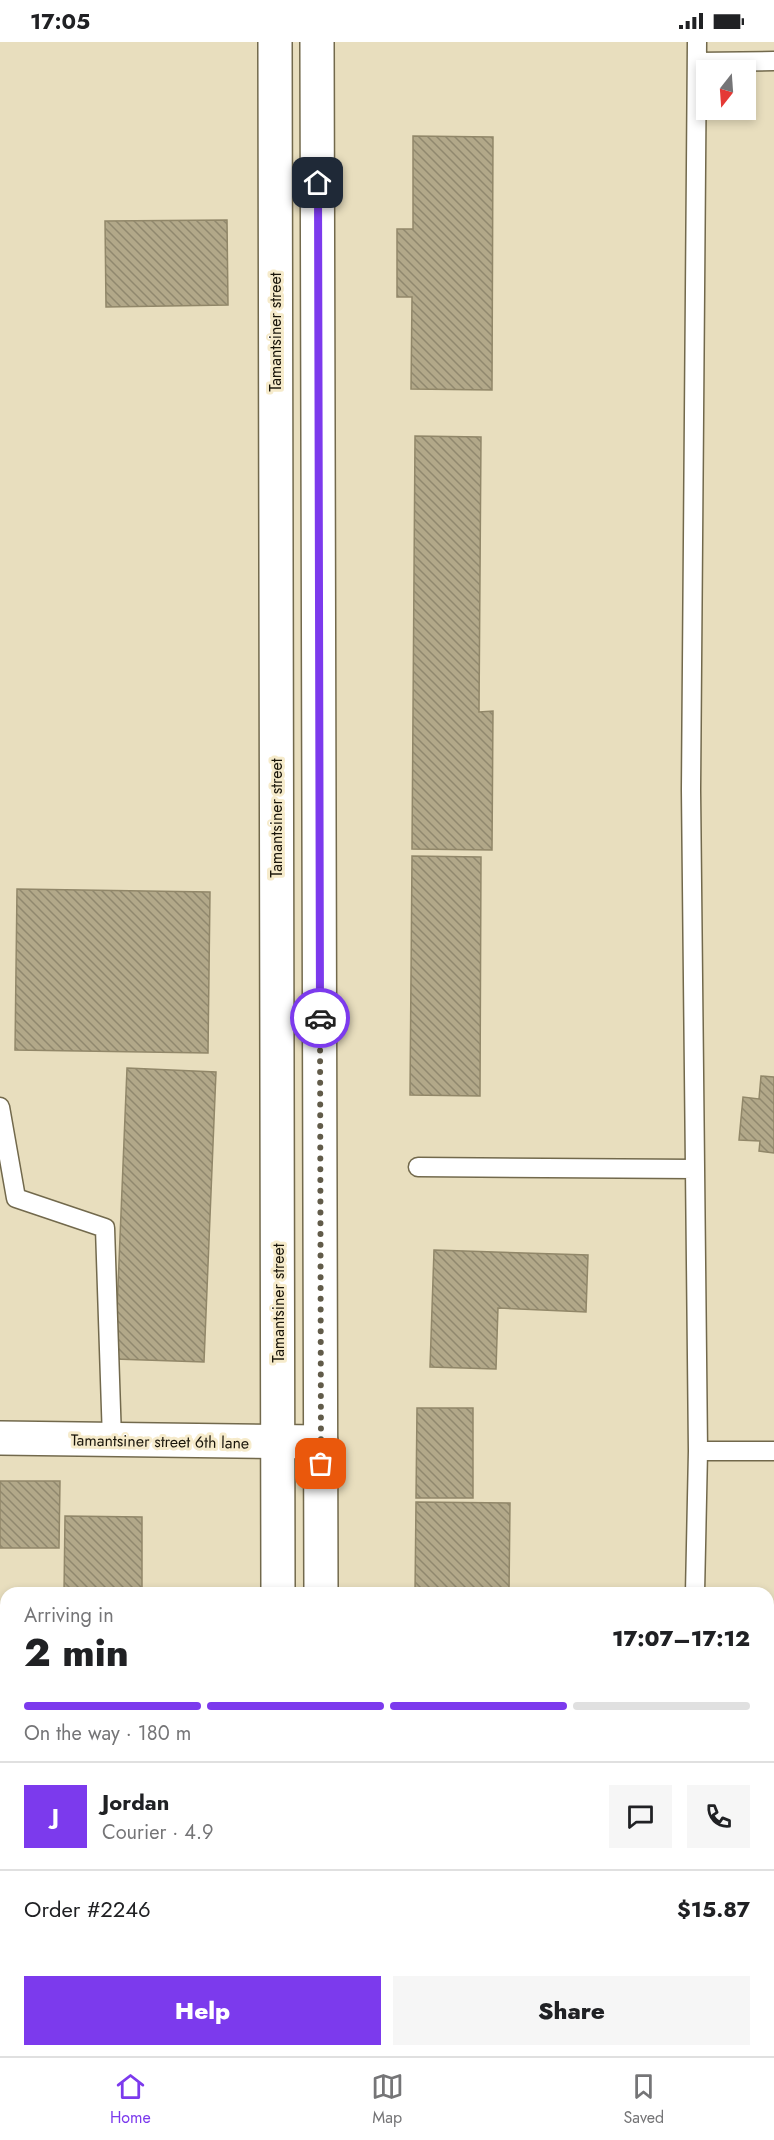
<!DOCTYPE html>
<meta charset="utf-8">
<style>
:root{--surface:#fff;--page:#f6f6f6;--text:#202124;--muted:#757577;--line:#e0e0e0;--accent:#7c3aed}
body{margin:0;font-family:Jost,sans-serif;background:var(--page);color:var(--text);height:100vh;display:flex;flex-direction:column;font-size:22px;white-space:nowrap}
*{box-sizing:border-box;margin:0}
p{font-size:20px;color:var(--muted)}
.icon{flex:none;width:33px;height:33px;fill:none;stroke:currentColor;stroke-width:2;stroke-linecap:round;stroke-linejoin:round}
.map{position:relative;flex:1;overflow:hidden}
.sheet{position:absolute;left:0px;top:1545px;width:774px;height:470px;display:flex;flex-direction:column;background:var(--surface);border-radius:18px 18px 0 0;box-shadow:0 3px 9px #0003}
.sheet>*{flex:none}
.needle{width:39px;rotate:197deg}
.buttons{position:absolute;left:696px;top:18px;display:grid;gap:12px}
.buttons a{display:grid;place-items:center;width:60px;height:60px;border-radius:0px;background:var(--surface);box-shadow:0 3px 9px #0003;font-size:30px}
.pin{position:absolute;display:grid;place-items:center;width:51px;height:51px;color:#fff;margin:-26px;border-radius:12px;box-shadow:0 3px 9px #0006}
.courier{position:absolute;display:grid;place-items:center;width:60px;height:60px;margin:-30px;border:4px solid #7c3aed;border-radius:50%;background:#fff;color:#222;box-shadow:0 2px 8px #0007}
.headline em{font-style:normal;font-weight:800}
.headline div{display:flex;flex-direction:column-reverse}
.headline{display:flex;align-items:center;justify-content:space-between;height:102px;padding:0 24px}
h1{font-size:39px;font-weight:800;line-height:45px}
.bar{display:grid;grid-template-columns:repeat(4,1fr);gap:9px 6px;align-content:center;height:72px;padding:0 24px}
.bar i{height:8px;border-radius:4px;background:var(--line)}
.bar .current{background:var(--accent)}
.bar p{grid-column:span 4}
.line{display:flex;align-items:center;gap:15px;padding:0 24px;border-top:2px solid var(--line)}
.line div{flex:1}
.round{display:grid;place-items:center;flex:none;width:63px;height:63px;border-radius:0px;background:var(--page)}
.cta{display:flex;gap:12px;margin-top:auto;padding:12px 24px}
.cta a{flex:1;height:69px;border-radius:0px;background:var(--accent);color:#fff;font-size:24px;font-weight:800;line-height:69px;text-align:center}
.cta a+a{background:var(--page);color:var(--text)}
.status{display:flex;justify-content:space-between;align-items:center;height:42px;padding:0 30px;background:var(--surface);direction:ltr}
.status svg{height:16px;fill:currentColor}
.menu{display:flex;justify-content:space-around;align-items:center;height:84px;border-top:2px solid var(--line);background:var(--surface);font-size:16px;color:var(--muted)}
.menu a{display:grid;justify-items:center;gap:3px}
.menu .current{color:var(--accent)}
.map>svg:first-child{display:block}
</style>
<div class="status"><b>17:05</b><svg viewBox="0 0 49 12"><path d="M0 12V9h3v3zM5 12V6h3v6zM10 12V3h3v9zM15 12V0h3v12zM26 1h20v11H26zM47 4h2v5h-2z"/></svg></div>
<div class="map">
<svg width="774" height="2014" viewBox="0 0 774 2014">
<defs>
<pattern id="building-back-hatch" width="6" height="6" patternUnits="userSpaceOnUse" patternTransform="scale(1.5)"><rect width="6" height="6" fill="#b2a889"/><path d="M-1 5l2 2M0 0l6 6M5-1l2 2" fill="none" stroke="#90886e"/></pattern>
</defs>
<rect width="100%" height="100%" fill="#e8debe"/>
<path fill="url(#building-back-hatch)" stroke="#918769" stroke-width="1.5" d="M 413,94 L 493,95 L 492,348 L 411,347 L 412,255 L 397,255 L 397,187 L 413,187 Z
M 227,178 L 228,263 L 106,265 L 105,179 Z
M 415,394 L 481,395 L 479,670 L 493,669 L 492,808 L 412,807 Z
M 412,814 L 481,815 L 480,1054 L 410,1053 Z
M 17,847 L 210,850 L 208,1011 L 15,1008 Z
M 127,1026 L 216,1030 L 204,1320 L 115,1317 Z
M 761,1034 L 774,1035 L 774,1111 L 759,1109 L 760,1099 L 739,1098 L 743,1055 L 759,1057 Z
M 434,1208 L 588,1213 L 586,1270 L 498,1266 L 496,1327 L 430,1325 Z
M 417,1366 L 473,1366 L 473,1456 L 416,1456 Z
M 0,1439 L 60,1439 L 59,1506 L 0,1506 Z
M 416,1460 L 510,1461 L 509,1551 L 415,1551 Z
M 65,1474 L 142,1475 L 142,1551 L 64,1551 Z
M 0,1783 L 6,1783 L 6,1839 L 0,1839 Z
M 0,1901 L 6,1901 L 6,1963 L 0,1962 Z
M 127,2008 L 186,2008 L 186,2014 L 127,2014 Z"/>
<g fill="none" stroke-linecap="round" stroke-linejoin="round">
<g stroke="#72694c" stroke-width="21">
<path id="lane" d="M 697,20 L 774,19
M 0,1065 L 16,1156 L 105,1186 L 112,1398
M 418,1125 L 695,1127
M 698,1409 L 774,1409
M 695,1551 L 698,1409 L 691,748 L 697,0
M 0,1871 L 6,1871
M 543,2014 L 543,2008
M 684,2014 L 684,2008"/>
</g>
<g stroke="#72694c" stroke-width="36">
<path id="street" d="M 0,1396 L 321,1400"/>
</g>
<g stroke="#72694c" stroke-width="36">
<path id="primary" d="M 275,0 L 278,1551
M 317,0 L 321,1551
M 279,2008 L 279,2014
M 322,2008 L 322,2014"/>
</g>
<use href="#lane" stroke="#fff" stroke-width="18"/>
<use href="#street" stroke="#fff" stroke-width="33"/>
<use href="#primary" stroke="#fff" stroke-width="33"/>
</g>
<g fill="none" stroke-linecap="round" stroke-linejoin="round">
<path stroke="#615b49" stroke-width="6" stroke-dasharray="0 10.8" d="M 320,976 L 321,1422"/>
<path stroke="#7c3aed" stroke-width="8" d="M 318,141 L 320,976"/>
</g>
<g text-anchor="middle" stroke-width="6" stroke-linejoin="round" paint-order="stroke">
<g font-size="16" fill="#19150a" stroke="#f6ebcb">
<text transform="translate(275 290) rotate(-90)" y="6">Tamantsiner street</text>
<text transform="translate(276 776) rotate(-90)" y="6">Tamantsiner street</text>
<text transform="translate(278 1261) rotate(-90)" y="6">Tamantsiner street</text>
<text transform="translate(160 1399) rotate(1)" y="6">Tamantsiner street 6th lane</text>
</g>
</g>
</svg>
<div class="buttons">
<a><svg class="needle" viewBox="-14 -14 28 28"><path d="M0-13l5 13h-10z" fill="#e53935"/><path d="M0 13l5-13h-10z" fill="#757577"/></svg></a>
</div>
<div class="pin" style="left:321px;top:1422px;background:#ea580c"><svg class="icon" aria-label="bag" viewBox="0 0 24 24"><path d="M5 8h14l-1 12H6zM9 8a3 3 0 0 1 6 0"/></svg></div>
<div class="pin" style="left:318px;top:141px;background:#1f2937"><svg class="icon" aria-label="home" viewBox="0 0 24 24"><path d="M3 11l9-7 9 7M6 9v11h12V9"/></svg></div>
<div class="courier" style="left:320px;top:976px"><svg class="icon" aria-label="car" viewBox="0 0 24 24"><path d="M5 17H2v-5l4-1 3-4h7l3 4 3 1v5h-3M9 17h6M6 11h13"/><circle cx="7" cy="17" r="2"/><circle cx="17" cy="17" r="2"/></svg></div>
<section class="sheet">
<div class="headline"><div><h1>2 min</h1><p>Arriving in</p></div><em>17:07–17:12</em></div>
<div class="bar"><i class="current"></i><i class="current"></i><i class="current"></i><i></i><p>On the way · 180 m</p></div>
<div class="line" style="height:108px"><b class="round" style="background:var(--accent);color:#fff">J</b><div><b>Jordan</b><p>Courier · 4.9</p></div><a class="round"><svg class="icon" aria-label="chat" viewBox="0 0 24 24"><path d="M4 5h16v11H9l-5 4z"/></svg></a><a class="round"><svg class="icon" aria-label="phone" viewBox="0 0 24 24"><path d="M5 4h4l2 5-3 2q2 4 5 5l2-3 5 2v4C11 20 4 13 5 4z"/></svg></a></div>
<div class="line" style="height:78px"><div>Order #2246</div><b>$15.87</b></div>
<div class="cta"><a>Help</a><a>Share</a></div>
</section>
</div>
<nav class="menu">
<a class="current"><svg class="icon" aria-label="home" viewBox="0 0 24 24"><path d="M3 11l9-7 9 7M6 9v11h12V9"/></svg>Home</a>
<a><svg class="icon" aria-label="map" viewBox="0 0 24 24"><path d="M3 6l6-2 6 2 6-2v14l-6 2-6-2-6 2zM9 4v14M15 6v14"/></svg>Map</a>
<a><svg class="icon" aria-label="saved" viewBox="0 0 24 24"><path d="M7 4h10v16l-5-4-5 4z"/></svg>Saved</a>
</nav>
